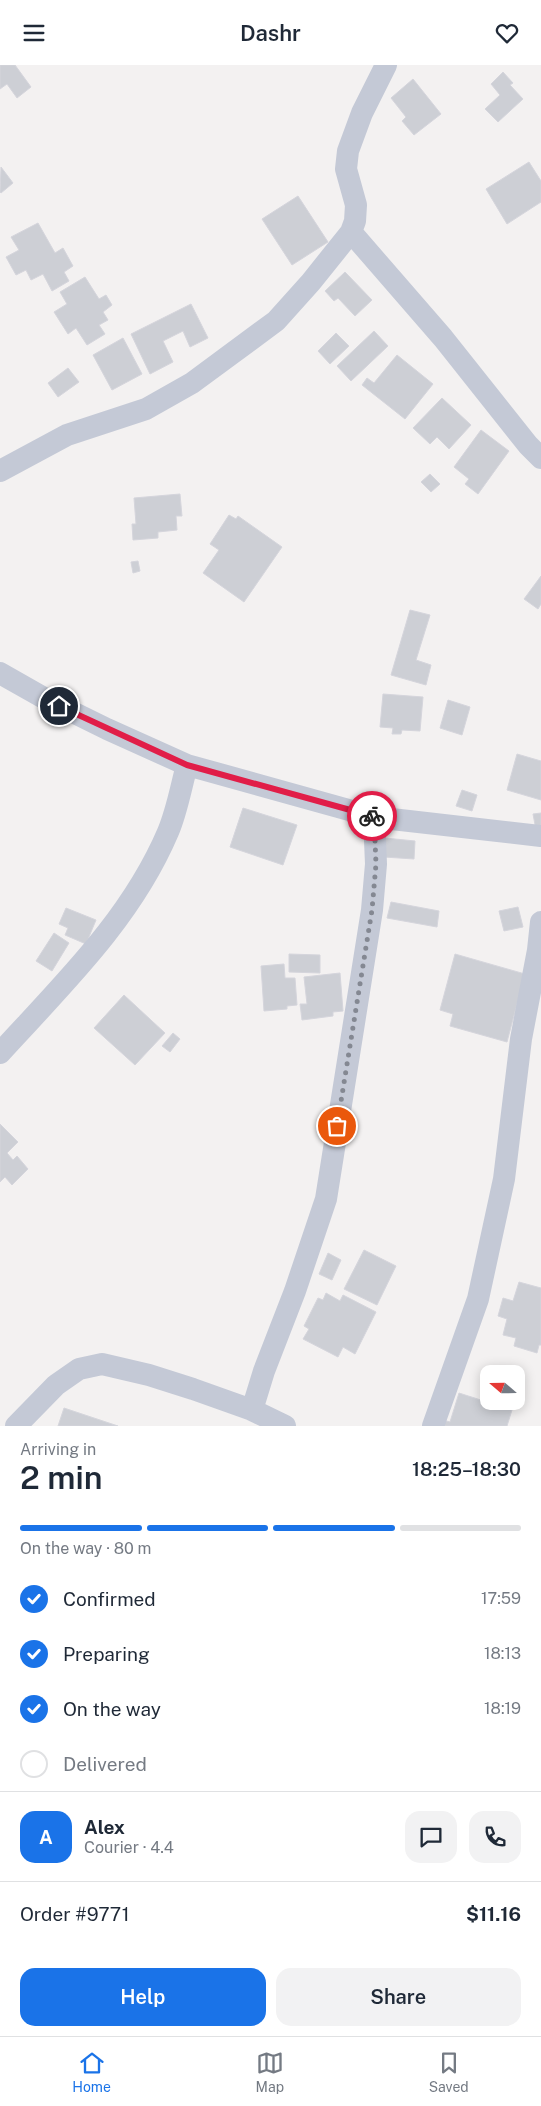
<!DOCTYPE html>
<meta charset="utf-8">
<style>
:root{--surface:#fff;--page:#f2f2f3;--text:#1f2937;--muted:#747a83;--line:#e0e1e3;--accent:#1a73e8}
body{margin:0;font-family:"Public Sans",sans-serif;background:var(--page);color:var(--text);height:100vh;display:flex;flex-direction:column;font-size:19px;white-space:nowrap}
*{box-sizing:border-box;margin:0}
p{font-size:16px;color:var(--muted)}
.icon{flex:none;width:28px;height:28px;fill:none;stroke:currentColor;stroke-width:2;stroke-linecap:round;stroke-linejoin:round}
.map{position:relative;height:1361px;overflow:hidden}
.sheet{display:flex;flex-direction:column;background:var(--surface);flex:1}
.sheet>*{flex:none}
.needle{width:32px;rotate:290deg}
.tools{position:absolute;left:480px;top:1300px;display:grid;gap:10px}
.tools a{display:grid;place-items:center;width:45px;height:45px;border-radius:10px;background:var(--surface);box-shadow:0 2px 12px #0003;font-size:25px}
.pin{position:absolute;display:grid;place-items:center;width:42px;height:42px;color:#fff;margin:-21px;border:2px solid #fff;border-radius:50%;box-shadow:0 1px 5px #0007}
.courier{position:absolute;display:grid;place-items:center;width:50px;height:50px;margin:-25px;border:4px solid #e11d48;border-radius:50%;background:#fff;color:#222;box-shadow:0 1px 6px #0007}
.headline em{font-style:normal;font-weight:600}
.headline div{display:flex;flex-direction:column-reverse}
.headline{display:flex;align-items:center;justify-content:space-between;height:85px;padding:0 20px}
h1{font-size:32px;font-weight:600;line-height:38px}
.bar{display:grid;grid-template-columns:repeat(4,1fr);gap:8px 5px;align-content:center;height:60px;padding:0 20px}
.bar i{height:6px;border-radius:4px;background:var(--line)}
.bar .on{background:var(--accent)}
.bar p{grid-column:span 4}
.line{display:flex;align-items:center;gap:12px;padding:0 20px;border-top:1px solid var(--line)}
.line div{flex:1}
.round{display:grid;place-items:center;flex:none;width:52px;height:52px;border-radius:15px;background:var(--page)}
ol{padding:0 20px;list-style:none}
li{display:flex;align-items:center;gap:15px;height:55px}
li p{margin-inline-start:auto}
li .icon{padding:5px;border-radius:50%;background:var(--accent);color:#fff;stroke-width:4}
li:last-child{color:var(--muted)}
li i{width:28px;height:28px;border:2px solid var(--line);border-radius:50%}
.button{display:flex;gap:10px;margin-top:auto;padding:10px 20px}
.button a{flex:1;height:58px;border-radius:15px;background:var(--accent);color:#fff;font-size:20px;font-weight:600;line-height:58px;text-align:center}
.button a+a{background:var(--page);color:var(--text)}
header{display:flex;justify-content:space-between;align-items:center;height:65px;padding:0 20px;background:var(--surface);font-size:22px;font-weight:600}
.tab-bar{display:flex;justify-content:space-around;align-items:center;height:70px;border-top:1px solid var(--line);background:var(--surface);font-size:14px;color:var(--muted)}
.tab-bar a{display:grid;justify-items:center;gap:2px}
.tab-bar .on{color:var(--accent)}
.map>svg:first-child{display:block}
</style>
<header><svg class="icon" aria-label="menu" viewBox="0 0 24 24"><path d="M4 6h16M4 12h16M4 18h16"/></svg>Dashr<svg class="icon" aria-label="heart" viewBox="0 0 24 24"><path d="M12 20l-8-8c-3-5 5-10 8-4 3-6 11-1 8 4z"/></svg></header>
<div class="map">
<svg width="541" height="1361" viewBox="0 0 541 1361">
<rect width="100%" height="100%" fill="#f3f1f1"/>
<path fill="#cdcfd5" stroke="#d5d5dc" d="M 0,0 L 15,0 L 31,22 L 17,33 L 7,19 L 0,24 Z
M 503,7 L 513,18 L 510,20 L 523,34 L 498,57 L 485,44 L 500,30 L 491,19 Z
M 413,14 L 441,49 L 414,70 L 402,56 L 406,52 L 391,33 Z
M 529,97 L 541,116 L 541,137 L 507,159 L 486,124 Z
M 1,102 L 13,118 L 1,128 L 0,127 Z
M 298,131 L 328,177 L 292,200 L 262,154 Z
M 38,158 L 55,188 L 63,183 L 73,201 L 64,207 L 69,216 L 52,226 L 43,209 L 31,215 L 26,205 L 16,210 L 6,192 L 19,185 L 11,172 Z
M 345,207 L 372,235 L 355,251 L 338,233 L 334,236 L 325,226 Z
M 85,212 L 99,234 L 106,230 L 112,240 L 103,247 L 108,255 L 99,260 L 105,269 L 87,280 L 76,263 L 68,269 L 54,247 L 67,239 L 60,227 Z
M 191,239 L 208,273 L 190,282 L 183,266 L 163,276 L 173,297 L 150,309 L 131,269 Z
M 374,266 L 388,281 L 351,316 L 337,301 Z
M 336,268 L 349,281 L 330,299 L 318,286 Z
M 123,273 L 142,309 L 112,325 L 93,290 Z
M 397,290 L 433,319 L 405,354 L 362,320 L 367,313 L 374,318 Z
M 68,303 L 79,317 L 58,332 L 48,318 Z
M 442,333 L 471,360 L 449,384 L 437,372 L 430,379 L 413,363 Z
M 481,365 L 509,386 L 478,429 L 465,419 L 469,414 L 454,402 Z
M 430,409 L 440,419 L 431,427 L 421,417 Z
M 180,429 L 182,451 L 176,451 L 177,465 L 158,467 L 158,473 L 133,475 L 132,459 L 136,459 L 134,433 Z
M 229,450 L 236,454 L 238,451 L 282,482 L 244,537 L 203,508 L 219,485 L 210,479 Z
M 138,496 L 140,506 L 133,508 L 131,497 Z
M 541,511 L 541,539 L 538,544 L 524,534 Z
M 410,545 L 430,550 L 416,595 L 431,600 L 426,620 L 391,610 Z
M 383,629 L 423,632 L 420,666 L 402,665 L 401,669 L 392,669 L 393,663 L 380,662 Z
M 448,635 L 470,642 L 462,670 L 440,663 Z
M 517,689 L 541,696 L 541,735 L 507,725 Z
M 462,725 L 477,730 L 472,746 L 456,741 Z
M 243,743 L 297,760 L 283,800 L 230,782 Z
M 541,748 L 541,764 L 536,765 L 533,749 Z
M 385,773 L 415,776 L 414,794 L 384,792 Z
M 391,837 L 439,846 L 437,862 L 387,853 Z
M 518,842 L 523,862 L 504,866 L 499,846 Z
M 66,843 L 96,855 L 86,879 L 65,870 L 68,863 L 59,859 Z
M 54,868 L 69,878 L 52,906 L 36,896 Z
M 289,889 L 320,890 L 320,908 L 289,907 Z
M 455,889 L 525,909 L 507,977 L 450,961 L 453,949 L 440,945 Z
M 284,899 L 285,913 L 295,913 L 297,940 L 287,941 L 287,944 L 264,946 L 261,901 Z
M 340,908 L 343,946 L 333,947 L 333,951 L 302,955 L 300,939 L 307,939 L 304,912 Z
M 124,930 L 165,968 L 135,1000 L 94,963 Z
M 173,968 L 180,974 L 170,987 L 162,981 Z
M 0,1059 L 18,1077 L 7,1088 L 13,1095 L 17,1091 L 28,1104 L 12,1120 L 5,1112 L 0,1117 Z
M 364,1185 L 396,1201 L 377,1240 L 344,1224 Z
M 328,1188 L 341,1195 L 332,1215 L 319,1209 Z
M 519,1217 L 541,1223 L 541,1280 L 539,1280 L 537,1288 L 514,1281 L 516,1273 L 503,1270 L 507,1254 L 498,1251 L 503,1233 L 513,1236 Z
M 326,1228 L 340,1236 L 343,1230 L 376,1247 L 355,1289 L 343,1282 L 338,1292 L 303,1274 L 309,1264 L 304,1261 L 318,1233 L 323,1235 Z
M 459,1328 L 512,1345 L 507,1361 L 441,1361 L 443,1355 L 450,1357 Z
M 64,1343 L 118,1361 L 58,1361 Z"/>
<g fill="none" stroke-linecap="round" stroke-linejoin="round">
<path stroke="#c4c9d6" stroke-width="22" d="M 351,167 L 443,273 L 528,380 L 541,393
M 0,406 L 67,370 L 146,344 L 192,318 L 276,256 L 311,217 L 351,167 L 355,156 L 356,140 L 346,104 L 348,86 L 362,48 L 386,0
M 0,608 L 44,633 L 107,664 L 187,700 L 374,752 L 541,771
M 0,988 C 63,919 131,854 168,767 C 177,746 181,722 187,700
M 252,1345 L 264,1306 L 295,1226 L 326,1134 L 372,845 L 376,799 L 374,752
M 16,1361 L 56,1320 L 79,1304 L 102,1299 L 149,1310 L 193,1324 L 252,1345 L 285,1361
M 433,1361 L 478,1234 L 504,1114 L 521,974 L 538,885 L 541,857"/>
</g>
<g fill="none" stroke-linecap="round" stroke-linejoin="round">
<path stroke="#848892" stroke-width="5" stroke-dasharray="0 9" d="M 337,1061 L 372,845 L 376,799 L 374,752 L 372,751"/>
<path stroke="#e11d48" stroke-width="6" d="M 59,641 L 187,700 L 372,751"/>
</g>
</svg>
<div class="tools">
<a><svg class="needle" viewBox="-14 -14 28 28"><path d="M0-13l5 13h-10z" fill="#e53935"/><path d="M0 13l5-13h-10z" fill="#747a83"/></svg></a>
</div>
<div class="pin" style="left:337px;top:1061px;background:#ea580c"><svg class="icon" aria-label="bag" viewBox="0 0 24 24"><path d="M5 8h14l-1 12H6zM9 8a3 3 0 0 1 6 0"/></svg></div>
<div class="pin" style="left:59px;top:641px;background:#1f2937"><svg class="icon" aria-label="home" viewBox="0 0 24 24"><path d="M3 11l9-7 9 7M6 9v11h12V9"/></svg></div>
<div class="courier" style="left:372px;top:751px"><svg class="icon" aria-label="bike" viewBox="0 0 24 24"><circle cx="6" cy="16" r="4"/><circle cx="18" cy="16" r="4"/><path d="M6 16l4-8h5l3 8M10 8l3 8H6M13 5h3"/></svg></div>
</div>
<section class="sheet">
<div class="headline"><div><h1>2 min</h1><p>Arriving in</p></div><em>18:25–18:30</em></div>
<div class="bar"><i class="on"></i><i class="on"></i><i class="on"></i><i></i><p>On the way · 80 m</p></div>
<ol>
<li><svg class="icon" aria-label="check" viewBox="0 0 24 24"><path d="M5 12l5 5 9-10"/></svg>Confirmed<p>17:59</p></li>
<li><svg class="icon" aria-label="check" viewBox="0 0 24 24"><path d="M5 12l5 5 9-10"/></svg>Preparing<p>18:13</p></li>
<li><svg class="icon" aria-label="check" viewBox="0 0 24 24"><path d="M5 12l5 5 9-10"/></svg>On the way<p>18:19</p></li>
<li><i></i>Delivered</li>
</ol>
<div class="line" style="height:90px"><b class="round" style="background:var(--accent);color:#fff">A</b><div><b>Alex</b><p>Courier · 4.4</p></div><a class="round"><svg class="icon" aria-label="chat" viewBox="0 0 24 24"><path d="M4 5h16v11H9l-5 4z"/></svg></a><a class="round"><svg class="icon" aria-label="phone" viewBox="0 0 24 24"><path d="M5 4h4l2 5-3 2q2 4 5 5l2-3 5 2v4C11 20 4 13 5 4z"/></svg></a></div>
<div class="line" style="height:65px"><div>Order #9771</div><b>$11.16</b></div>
<div class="button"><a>Help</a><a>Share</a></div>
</section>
<nav class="tab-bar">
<a class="on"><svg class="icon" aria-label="home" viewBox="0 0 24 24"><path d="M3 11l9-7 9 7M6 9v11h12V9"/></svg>Home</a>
<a><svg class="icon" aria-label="map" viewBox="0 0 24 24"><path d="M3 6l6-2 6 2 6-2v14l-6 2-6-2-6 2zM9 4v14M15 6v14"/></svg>Map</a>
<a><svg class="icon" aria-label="saved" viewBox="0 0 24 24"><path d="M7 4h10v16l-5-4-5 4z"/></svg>Saved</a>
</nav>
